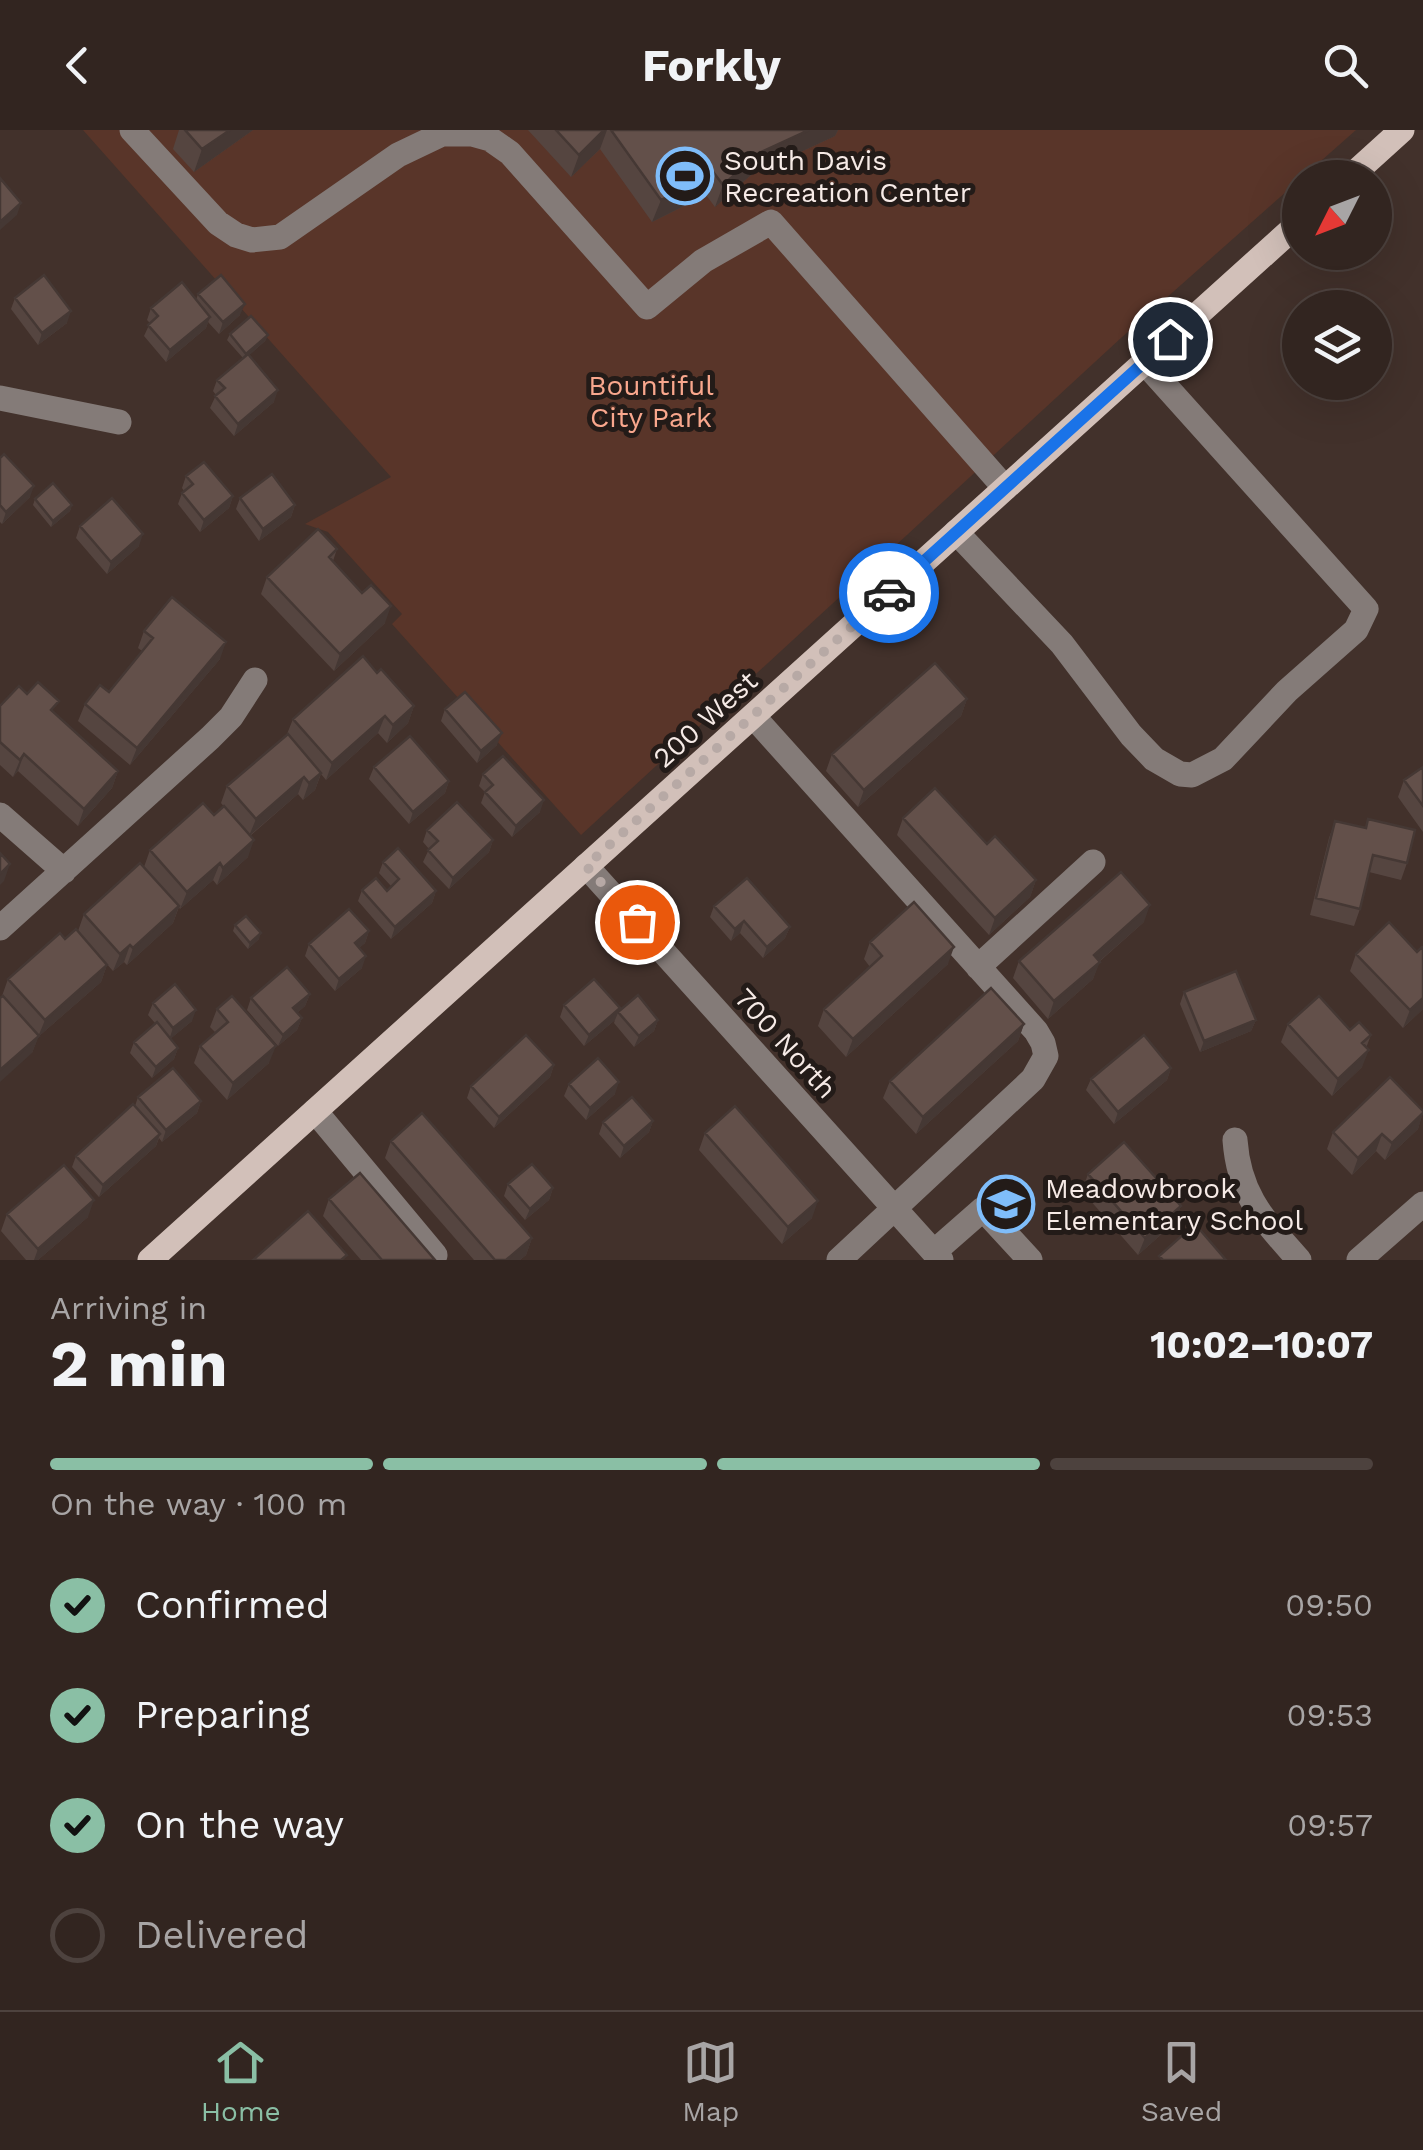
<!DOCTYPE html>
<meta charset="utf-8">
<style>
:root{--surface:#322520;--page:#3d312d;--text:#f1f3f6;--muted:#a8a5a5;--line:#4d423e;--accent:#8abfa5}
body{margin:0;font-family:"Work Sans",sans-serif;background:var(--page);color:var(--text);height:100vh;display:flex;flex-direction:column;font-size:38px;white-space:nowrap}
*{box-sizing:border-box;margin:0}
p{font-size:32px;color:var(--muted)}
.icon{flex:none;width:55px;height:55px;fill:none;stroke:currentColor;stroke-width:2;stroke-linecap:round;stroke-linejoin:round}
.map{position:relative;height:1130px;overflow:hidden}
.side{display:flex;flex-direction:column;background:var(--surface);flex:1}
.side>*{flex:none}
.needle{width:65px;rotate:228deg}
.buttons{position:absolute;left:1282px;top:30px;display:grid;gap:20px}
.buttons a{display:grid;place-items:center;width:110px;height:110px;border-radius:50%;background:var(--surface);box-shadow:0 10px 40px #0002,0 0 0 2px var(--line);font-size:50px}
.pin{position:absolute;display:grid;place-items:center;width:85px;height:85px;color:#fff;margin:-42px;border:5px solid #fff;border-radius:50%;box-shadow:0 2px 10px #0007}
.courier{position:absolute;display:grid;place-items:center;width:100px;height:100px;margin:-50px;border:8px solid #1a73e8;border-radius:50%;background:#fff;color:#222;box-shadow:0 2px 12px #0007}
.headline em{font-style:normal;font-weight:700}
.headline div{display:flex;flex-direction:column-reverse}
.headline{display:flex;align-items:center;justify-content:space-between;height:170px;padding:0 50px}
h1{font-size:65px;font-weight:700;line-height:75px}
.bar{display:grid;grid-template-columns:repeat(4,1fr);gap:15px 10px;align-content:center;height:120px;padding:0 50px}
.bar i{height:12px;border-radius:8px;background:var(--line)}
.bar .on{background:var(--accent)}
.bar p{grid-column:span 4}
ol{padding:0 50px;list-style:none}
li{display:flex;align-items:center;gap:30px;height:110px}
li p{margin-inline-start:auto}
li .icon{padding:10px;border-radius:50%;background:var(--accent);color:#111;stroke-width:4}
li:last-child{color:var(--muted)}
li i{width:55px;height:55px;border:5px solid var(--line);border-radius:50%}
header{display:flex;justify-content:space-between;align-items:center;height:130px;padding:0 50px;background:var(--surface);font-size:45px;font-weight:700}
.tab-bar{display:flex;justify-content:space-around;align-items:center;height:140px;border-top:2px solid var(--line);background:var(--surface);font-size:28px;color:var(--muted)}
.tab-bar a{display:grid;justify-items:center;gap:5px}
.tab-bar .on{color:var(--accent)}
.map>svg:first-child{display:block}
</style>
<header><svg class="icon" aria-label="back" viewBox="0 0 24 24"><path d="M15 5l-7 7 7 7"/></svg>Forkly<svg class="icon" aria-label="search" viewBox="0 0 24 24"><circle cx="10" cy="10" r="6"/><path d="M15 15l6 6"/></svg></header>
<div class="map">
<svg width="1423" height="1130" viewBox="0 0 1423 1130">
<rect width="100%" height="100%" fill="#42312b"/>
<path fill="#593529" d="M 83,0 L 1356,0 L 1121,208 L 581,705 L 392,494 L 402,484 L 328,402 L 305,394 L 391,347 Z"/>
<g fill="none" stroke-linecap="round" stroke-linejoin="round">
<path stroke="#847b78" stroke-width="25" d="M 132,0 L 218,93 L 236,105 L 252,110 L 280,107 L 398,25 L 442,4 L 472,4 L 490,9 L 510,23 L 647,177 L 703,131 L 771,92 L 1005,358
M 0,268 L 119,292
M 956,402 L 1062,514 L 1131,605 L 1154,629 L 1180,644 L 1192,645 L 1223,629 L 1287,561 L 1356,500 L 1366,479 L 1144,232
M 753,586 L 1036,901 L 1043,913 L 1046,926 L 1033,949 L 839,1130
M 0,685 L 64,741
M 586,736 L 941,1130
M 0,798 L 210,608 L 231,587 L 255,550
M 978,837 L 1093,732
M 315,981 L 435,1125
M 1235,1010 C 1239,1066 1264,1090 1299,1130
M 934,1122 L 983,1079 L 1030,1130
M 1359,1130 L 1423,1074"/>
<path stroke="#d2c0b9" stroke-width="25" d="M 1349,48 L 1402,0
M 150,1130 L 1300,92"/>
</g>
<path fill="#554540" d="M 179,0 L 253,0 L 194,42 L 173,19 Z
M 528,0 L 838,0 L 835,6 L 751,45 L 715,77 L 706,65 L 652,92 L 600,19 L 571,47 Z
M 198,164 L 240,185 L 219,204 L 208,192 L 206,198 L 166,232 L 144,206 L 150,193 L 147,190 L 151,178 L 196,170 Z
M 15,168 L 67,193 L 38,215 L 11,179 Z
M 230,204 L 268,205 L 265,211 L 249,225 L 274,272 L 234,306 L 210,278 L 216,265 L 213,261 L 217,250 L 243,228 L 227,210 Z
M 0,328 L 30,367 L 2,394 L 0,392 Z
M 186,346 L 233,366 L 229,378 L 200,402 L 178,374 L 182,363 L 184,361 L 182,358 Z
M 240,368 L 295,375 L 291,387 L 259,411 L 236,379 Z
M 35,369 L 72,375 L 70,381 L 51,397 L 33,375 Z
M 80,396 L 139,416 L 107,444 L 76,408 Z
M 337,419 L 333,431 L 385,493 L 334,541 L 261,464 L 267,447 Z
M 144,501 L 220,529 L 130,635 L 78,591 L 85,574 L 109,562 L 142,521 L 138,518 Z
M 377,543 L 414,576 L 408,593 L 387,613 L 378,603 L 326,650 L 321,644 L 315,660 L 303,670 L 298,664 L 250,706 L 248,727 L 217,755 L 213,750 L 180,779 L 179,777 L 173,793 L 127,835 L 124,832 L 113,841 L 87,812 L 107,835 L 101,852 L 38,907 L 32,923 L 2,866 L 8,849 L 78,801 L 84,784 L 144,737 L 150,720 L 225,678 L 221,673 L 227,656 L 287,604 L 293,589 Z
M 27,564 L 55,583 L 118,641 L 112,658 L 78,696 L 18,641 L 13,647 L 0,635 L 0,576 Z
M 967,569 L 961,586 L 858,677 L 826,641 L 832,624 Z
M 445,579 L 497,615 L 477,633 L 441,591 Z
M 374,637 L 449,651 L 445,663 L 409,694 L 369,649 Z
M 1423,637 L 1423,702 L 1398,667 L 1404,650 Z
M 483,644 L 540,682 L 512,707 L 481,673 L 485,662 L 479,656 Z
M 903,688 L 1036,750 L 1030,767 L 989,805 L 897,705 Z
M 1368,689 L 1407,733 L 1401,750 L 1369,742 L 1360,779 L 1354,796 L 1310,785 L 1329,708 L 1335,691 L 1365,698 Z
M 427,700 L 493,710 L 489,722 L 449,759 L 423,732 L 429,719 L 423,712 Z
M 383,732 L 436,761 L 432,773 L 391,809 L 358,771 L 362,760 L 387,761 L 391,756 L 379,743 Z
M 714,776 L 790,797 L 785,808 L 763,828 L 740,803 L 731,811 L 710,787 Z
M 1144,792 L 1099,832 L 1093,849 L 1048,889 L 1013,848 L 1019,831 Z
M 235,795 L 259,809 L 248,819 L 233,801 Z
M 369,801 L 365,813 L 359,818 L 362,838 L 335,861 L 305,826 L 309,814 Z
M 870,812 L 948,834 L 846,927 L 818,896 L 824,879 L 870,837 L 864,829 Z
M 1417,822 L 1423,879 L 1403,898 L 1350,841 L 1356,824 Z
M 1184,862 L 1256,890 L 1251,901 L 1200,922 L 1180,874 Z
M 310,864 L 305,876 L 297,883 L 302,888 L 297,900 L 278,916 L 247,880 L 251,868 Z
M 153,873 L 192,891 L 170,909 L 178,918 L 174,929 L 152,948 L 130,923 L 134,912 L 155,893 L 148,885 Z
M 564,875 L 619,881 L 658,890 L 654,901 L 634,917 L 614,893 L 615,890 L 584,916 L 560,887 Z
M 217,879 L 269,933 L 227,970 L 194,933 L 200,916 L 216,903 L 210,897 Z
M 1024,894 L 1018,911 L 916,1004 L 883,968 L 890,951 Z
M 1288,894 L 1350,900 L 1371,905 L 1366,918 L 1362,937 L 1332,966 L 1281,912 Z
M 554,935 L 550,947 L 494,998 L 467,968 L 471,956 Z
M 1171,938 L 1167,950 L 1114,994 L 1086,960 L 1091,949 Z
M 569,954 L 615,964 L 586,990 L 564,966 Z
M 138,967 L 201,971 L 197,983 L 162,1012 L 159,1008 L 156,1016 L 99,1067 L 72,1037 L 76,1026 L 135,976 Z
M 1423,981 L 1418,999 L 1385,1030 L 1376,1021 L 1352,1045 L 1327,1019 L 1333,1002 Z
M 653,991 L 649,1002 L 620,1028 L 599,1004 L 603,992 Z
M 705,1003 L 812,1088 L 782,1114 L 699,1020 Z
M 391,1011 L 532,1108 L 526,1125 L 520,1130 L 474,1130 L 385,1028 Z
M 1088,1044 L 1181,1076 L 1174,1093 L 1138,1125 L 1082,1061 Z
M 508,1054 L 553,1058 L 549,1070 L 525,1090 L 504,1066 Z
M 329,1069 L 435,1130 L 361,1130 L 323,1086 Z
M 7,1084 L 88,1087 L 38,1130 L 26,1130 L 1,1101 Z"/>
<path fill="#453834" d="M 230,0 L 253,0 L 194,42 L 202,19 Z
M 604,0 L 607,0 L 600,19 L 571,47 L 579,25 Z
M 809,0 L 838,0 L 835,6 L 751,45 L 715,77 L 723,55 L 759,23 Z
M 714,43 L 706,65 L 652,92 L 661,70 Z
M 21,73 L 17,85 L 0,100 L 0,92 Z
M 245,174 L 240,185 L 219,204 L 223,192 Z
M 71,181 L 67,193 L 38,215 L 42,203 Z
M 210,187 L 206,198 L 166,232 L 170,220 Z
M 268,205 L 265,211 L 244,230 L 246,224 Z
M 278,260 L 274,272 L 234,306 L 238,294 Z
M 34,356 L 30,367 L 2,394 L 6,382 Z
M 233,366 L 229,378 L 200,402 L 204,390 Z
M 72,375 L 70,381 L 51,397 L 53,391 Z
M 295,375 L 291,387 L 259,411 L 263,399 Z
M 143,404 L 139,416 L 107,444 L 111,432 Z
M 391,476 L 385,493 L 334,541 L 340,524 Z
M 226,512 L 220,529 L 130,635 L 137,618 Z
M 967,569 L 961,586 L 858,677 L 864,660 Z
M 414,576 L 408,593 L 387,613 L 393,595 Z
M 385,586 L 378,603 L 326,650 L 332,633 Z
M 502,603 L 497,615 L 477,633 L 481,621 Z
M 24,624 L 18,641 L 13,647 L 20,630 Z
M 118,641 L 112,658 L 78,696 L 84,679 Z
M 321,643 L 315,660 L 303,670 L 309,653 Z
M 304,647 L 298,664 L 249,706 L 256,689 Z
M 449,651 L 445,663 L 409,694 L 413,682 Z
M 544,670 L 540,682 L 512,707 L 516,696 Z
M 254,710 L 248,727 L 217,755 L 223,738 Z
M 493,710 L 489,722 L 449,759 L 453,748 Z
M 220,733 L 213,750 L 180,779 L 187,762 Z
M 10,734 L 4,751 L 0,755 L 0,744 Z
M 1036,750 L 1030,767 L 989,805 L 995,788 Z
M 436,761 L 432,773 L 391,809 L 395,797 Z
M 1150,775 L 1144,792 L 1087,842 L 1094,825 Z
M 179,776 L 173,793 L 127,835 L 133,818 Z
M 744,791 L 740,803 L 731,811 L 735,799 Z
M 790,797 L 785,808 L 763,828 L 767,817 Z
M 369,801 L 365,813 L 351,825 L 355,813 Z
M 261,803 L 259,809 L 248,819 L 250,813 Z
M 130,815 L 124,832 L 113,841 L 120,824 Z
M 954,817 L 948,834 L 846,927 L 853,909 Z
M 366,826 L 362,838 L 335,861 L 339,849 Z
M 1100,832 L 1093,849 L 1048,889 L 1054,871 Z
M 107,835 L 101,852 L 38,907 L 45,890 Z
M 310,864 L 305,876 L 289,890 L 293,878 Z
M 1423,868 L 1423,879 L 1403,898 L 1410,880 Z
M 620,878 L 615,890 L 584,916 L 589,905 Z
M 196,880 L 192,891 L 169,910 L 173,898 Z
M 302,888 L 297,900 L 278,916 L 283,905 Z
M 658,890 L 654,901 L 634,917 L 639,906 Z
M 1256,890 L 1251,901 L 1200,922 L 1204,911 Z
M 1024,894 L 1018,911 L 916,1004 L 923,987 Z
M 39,906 L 32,923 L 0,952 L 0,940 Z
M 276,916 L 269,933 L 227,970 L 233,953 Z
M 178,918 L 174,929 L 152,948 L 156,937 Z
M 1369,920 L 1362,937 L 1332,966 L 1338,949 Z
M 554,935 L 550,947 L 494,998 L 499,987 Z
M 1171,938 L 1167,950 L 1114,994 L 1118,982 Z
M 619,952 L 615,964 L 586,990 L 590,978 Z
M 201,971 L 197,983 L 162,1012 L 166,1000 Z
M 1423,983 L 1418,999 L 1385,1030 L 1392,1013 Z
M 653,991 L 649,1002 L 620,1028 L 624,1016 Z
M 160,1004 L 156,1016 L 99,1067 L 103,1055 Z
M 1382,1004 L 1376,1021 L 1352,1045 L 1358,1028 Z
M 553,1058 L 549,1070 L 525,1090 L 530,1079 Z
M 94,1070 L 88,1087 L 38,1130 L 34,1130 L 38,1119 Z
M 818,1071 L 812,1088 L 782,1114 L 788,1097 Z
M 1181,1076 L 1174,1093 L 1138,1125 L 1145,1108 Z
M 532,1108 L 526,1125 L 520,1130 L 506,1130 Z"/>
<path fill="#63504a" stroke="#453834" stroke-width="2.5" d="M 185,0 L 230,0 L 202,19 Z
M 556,0 L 604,0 L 579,25 Z
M 611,0 L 809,0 L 759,23 L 723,55 L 714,43 L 661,70 Z
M 0,48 L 21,73 L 0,92 Z
M 44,145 L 71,181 L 42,203 L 15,168 Z
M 221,145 L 245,174 L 223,192 L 198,164 Z
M 182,152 L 210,187 L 170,220 L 148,195 L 158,186 L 151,178 Z
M 251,186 L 268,205 L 246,224 L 230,204 Z
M 248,224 L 278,260 L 238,294 L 215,266 L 225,258 L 217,250 Z
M 4,324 L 34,356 L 6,382 L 0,375 L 0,328 Z
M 204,332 L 233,366 L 204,390 L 182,363 L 193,354 L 186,346 Z
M 272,344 L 295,375 L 263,399 L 240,368 Z
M 53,353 L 72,375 L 53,391 L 35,369 Z
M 112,368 L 143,404 L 111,432 L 80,396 Z
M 318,399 L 337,419 L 329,427 L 362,463 L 371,455 L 391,476 L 340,524 L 267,447 Z
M 172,467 L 226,512 L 137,618 L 85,574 L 100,555 L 109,562 L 153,508 L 144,501 Z
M 363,526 L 377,543 L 381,539 L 414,576 L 393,595 L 385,586 L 332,633 L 293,589 Z
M 935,533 L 967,569 L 864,660 L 832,624 Z
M 38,552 L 59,571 L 51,580 L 118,641 L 84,679 L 24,624 L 20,630 L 0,612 L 0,576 L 19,556 L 27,564 Z
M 465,562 L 502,603 L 481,621 L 445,579 Z
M 288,604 L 321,643 L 309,653 L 304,647 L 256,689 L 227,656 Z
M 410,606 L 449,651 L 413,682 L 374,637 Z
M 503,626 L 544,670 L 516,696 L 485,662 L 493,655 L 483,644 Z
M 1423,637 L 1423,676 L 1404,650 Z
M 935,658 L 987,714 L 995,706 L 1036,750 L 995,788 L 903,688 Z
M 457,672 L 493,710 L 453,748 L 428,720 L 438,711 L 427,700 Z
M 203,673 L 214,685 L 224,676 L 254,710 L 223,738 L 220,733 L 187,762 L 150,720 Z
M 1368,689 L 1415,700 L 1407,733 L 1373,725 L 1360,779 L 1316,768 L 1335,691 L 1366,698 Z
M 398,718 L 436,761 L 395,797 L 362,760 L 376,748 L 387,761 L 399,749 L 383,732 Z
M 0,723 L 10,734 L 0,744 Z
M 140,733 L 179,776 L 133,818 L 130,815 L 120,824 L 84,784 Z
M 1121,742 L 1150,775 L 1094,825 L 1100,832 L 1054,871 L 1019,831 Z
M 747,748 L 790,797 L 767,817 L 744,791 L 735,799 L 714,776 Z
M 914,772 L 954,817 L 853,909 L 824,879 L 882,826 L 870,812 Z
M 349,779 L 369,801 L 355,813 L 366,826 L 339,849 L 309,814 Z
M 246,786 L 261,803 L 250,813 L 235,795 Z
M 1389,792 L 1417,822 L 1422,817 L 1423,818 L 1423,868 L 1410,880 L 1356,824 Z
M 76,799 L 107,835 L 45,890 L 8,849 L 60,803 L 65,809 Z
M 287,837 L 310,864 L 293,878 L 302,888 L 283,905 L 251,868 Z
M 1236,841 L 1256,890 L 1204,911 L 1184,862 Z
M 594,849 L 620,878 L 589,905 L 564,875 Z
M 175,854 L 196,880 L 173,898 L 153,873 Z
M 991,858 L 1024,894 L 923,987 L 890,951 Z
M 638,865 L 658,890 L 639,906 L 618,882 Z
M 3,866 L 39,906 L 0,940 L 0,868 Z
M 232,866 L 276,916 L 233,953 L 200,916 L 228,892 L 217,879 Z
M 1319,866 L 1350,900 L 1359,892 L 1371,905 L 1362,913 L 1369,920 L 1338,949 L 1288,894 Z
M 157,892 L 178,918 L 156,937 L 134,912 Z
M 526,905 L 554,935 L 499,987 L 471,956 Z
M 1144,905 L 1171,938 L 1118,982 L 1091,949 Z
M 598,928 L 619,952 L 590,978 L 569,954 Z
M 173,938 L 201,971 L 166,1000 L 138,967 Z
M 1390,947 L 1423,981 L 1423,983 L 1392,1013 L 1382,1004 L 1358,1028 L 1333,1002 Z
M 632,967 L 653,991 L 624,1016 L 603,992 Z
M 133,974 L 160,1004 L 103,1055 L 76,1026 Z
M 735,976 L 818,1071 L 788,1097 L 705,1003 Z
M 422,983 L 532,1108 L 506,1130 L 495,1130 L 391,1011 Z
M 1124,1012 L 1181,1076 L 1145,1108 L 1088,1044 Z
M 532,1034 L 553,1058 L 530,1079 L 508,1054 Z
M 64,1035 L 94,1070 L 38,1119 L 7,1084 Z
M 360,1043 L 435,1130 L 382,1130 L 329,1069 Z
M 308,1081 L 347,1125 L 341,1130 L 253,1130 Z
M 1195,1094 L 1226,1130 L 1163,1130 L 1159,1126 Z"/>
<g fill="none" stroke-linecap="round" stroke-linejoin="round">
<path stroke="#b7a9a5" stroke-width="10" stroke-dasharray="0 18" d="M 637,792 L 586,736 L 889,463"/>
<path stroke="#1a73e8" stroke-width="12" d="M 889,463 L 1170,209"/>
</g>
<defs>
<g id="stadium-ring" transform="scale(2.875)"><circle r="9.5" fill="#231b18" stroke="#7fbdfa" stroke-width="1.5"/><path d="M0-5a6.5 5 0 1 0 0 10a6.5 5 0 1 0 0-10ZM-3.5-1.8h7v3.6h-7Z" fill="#7fbdfa"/></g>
<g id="school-ring" transform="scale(2.875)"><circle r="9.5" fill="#231b18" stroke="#7fbdfa" stroke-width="1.5"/><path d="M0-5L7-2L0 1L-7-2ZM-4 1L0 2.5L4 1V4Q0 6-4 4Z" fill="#7fbdfa"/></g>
</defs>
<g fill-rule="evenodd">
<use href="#stadium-ring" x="685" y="46"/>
<use href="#school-ring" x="1006" y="1074"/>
</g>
<g text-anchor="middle" stroke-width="10" stroke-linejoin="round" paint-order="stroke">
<g font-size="28" fill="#f6eae6" stroke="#231b18" text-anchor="start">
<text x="724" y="40">South Davis<tspan x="724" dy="32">Recreation Center</tspan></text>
<text x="1045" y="1068">Meadowbrook<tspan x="1045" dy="32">Elementary School</tspan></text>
</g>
<g font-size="28" fill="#f9a78d" stroke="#231b18">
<text x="651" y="265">Bountiful<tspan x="651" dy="32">City Park</tspan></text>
</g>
<g font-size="28" fill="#f6eae6" stroke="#231b18">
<text transform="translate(705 589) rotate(-42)" y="10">200 West</text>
<text transform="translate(786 913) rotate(48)" y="10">700 North</text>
</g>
</g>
</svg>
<div class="buttons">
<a><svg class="needle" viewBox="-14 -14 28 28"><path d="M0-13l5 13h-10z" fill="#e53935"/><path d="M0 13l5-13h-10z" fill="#a8a5a5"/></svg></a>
<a><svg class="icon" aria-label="layers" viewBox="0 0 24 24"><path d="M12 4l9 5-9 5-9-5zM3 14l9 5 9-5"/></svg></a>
</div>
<div class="pin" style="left:637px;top:792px;background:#ea580c"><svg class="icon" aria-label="bag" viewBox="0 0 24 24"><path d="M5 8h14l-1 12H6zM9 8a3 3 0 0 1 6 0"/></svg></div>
<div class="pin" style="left:1170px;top:209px;background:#1f2937"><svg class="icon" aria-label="home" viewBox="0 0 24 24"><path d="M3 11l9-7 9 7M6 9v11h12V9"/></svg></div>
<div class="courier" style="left:889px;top:463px"><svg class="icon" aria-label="car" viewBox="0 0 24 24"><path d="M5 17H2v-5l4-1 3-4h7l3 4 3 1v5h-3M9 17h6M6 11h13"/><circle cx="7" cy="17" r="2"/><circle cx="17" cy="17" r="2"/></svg></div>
</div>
<section class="side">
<div class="headline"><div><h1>2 min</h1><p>Arriving in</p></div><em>10:02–10:07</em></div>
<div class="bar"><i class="on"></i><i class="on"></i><i class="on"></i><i></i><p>On the way · 100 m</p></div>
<ol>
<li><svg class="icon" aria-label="check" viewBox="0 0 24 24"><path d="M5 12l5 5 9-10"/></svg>Confirmed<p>09:50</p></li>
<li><svg class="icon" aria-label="check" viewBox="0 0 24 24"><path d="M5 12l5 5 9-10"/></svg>Preparing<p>09:53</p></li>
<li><svg class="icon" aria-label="check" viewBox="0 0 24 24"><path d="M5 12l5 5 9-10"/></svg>On the way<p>09:57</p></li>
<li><i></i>Delivered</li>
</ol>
</section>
<nav class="tab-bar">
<a class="on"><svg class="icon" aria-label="home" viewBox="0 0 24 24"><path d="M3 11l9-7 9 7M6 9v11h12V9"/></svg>Home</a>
<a><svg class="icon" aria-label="map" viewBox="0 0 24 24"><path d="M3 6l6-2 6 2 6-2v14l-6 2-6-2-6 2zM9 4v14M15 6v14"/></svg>Map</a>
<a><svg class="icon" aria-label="saved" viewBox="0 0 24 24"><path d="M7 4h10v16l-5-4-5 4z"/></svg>Saved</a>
</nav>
